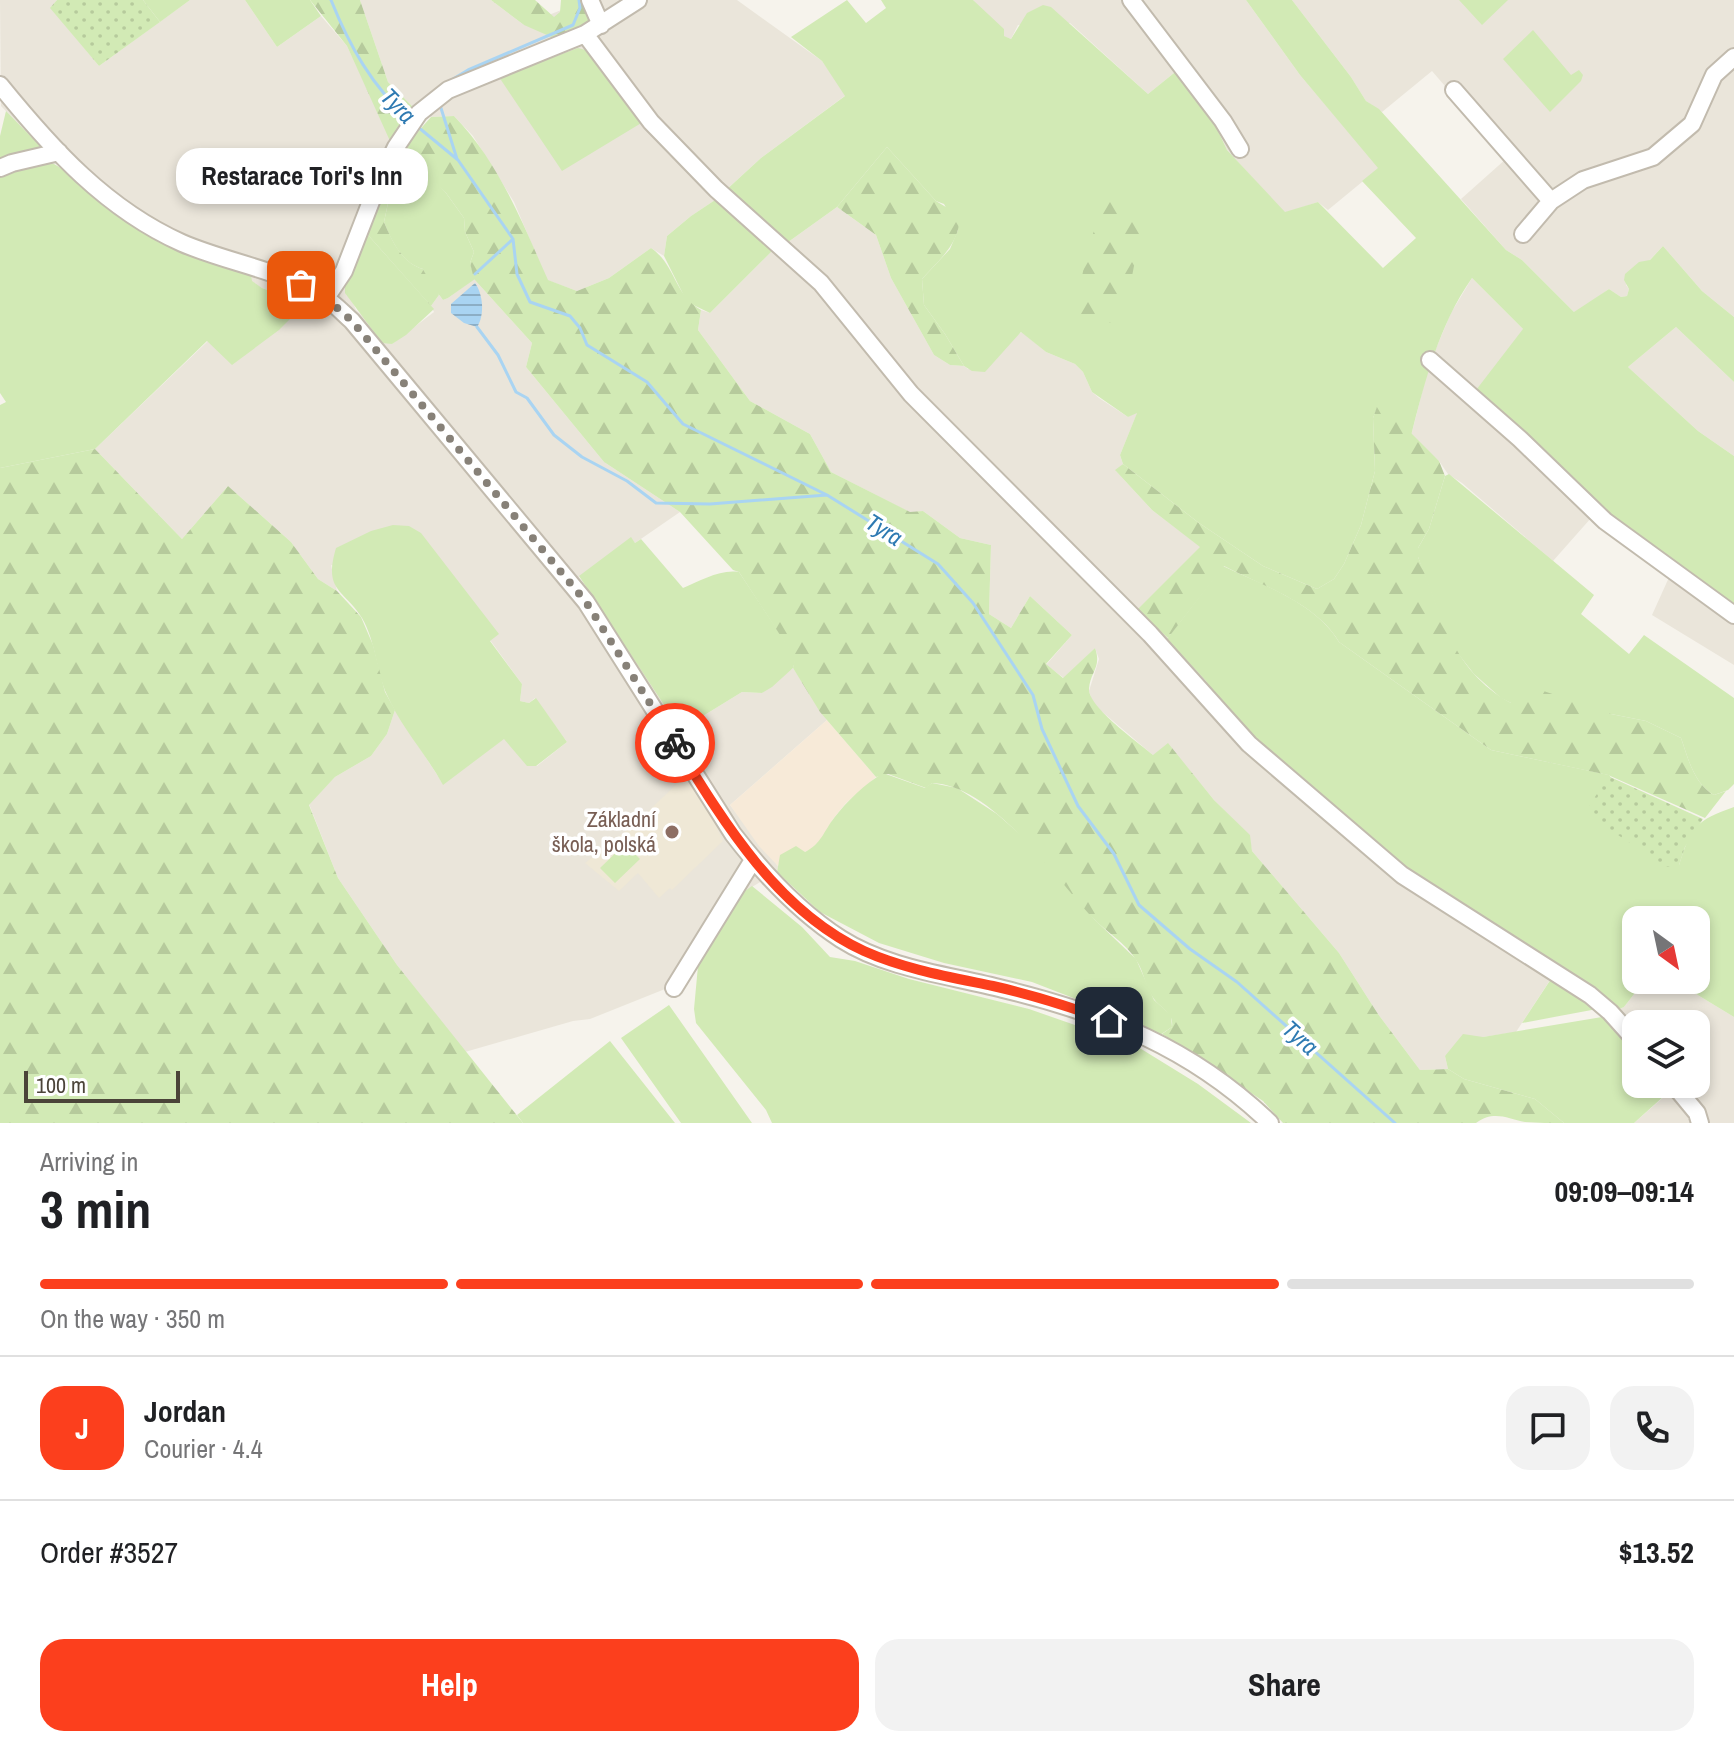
<!DOCTYPE html>
<meta charset="utf-8">
<style>
:root{--surface:#fff;--page:#f2f2f2;--text:#202124;--muted:#757577;--line:#e0e0e0;--accent:#fc3f1d}
body{margin:0;font-family:"Archivo Narrow",sans-serif;background:var(--page);color:var(--text);height:100vh;display:flex;flex-direction:column;font-size:30px;white-space:nowrap}
*{box-sizing:border-box;margin:0}
p{font-size:26px;color:var(--muted)}
.icon{flex:none;width:44px;height:44px;fill:none;stroke:currentColor;stroke-width:2;stroke-linecap:round;stroke-linejoin:round}
.map{position:relative;height:1123px;overflow:hidden}
.drawer{display:flex;flex-direction:column;background:var(--surface);flex:1}
.drawer>*{flex:none}
.needle{width:52px;rotate:147deg}
.buttons{position:absolute;left:1622px;top:906px;display:grid;gap:16px}
.buttons a{display:grid;place-items:center;width:88px;height:88px;border-radius:16px;background:var(--surface);box-shadow:0 4px 12px #0003;font-size:40px}
.scale{position:absolute;left:24px;bottom:20px;width:156px;box-sizing:border-box;padding-left:8px;border:4px solid #4b4439;border-top:0;font-size:22px;line-height:28px;white-space:nowrap;color:#4b4439;-webkit-text-stroke:6px #fff;paint-order:stroke}
.pin{position:absolute;display:grid;place-items:center;width:68px;height:68px;color:#fff;margin:-34px;border-radius:16px;box-shadow:0 4px 12px #0006}
.courier{position:absolute;display:grid;place-items:center;width:80px;height:80px;margin:-40px;border:6px solid #fc3f1d;border-radius:50%;background:#fff;color:#222;box-shadow:0 2px 10px #0007}
.bubble{position:absolute;height:56px;border-radius:24px;background:var(--surface);box-shadow:0 4px 12px #0003;font-size:26px;font-weight:700;line-height:56px;text-align:center}
.summary em{font-style:normal;font-weight:700}
.summary div{display:flex;flex-direction:column-reverse}
.summary{display:flex;align-items:center;justify-content:space-between;height:136px;padding:0 40px}
h1{font-size:52px;font-weight:700;line-height:60px}
.bar{display:grid;grid-template-columns:repeat(4,1fr);gap:12px 8px;align-content:center;height:96px;padding:0 40px}
.bar i{height:10px;border-radius:6px;background:var(--line)}
.bar .active{background:var(--accent)}
.bar p{grid-column:span 4}
.line{display:flex;align-items:center;gap:20px;padding:0 40px;border-top:2px solid var(--line)}
.line div{flex:1}
.round{display:grid;place-items:center;flex:none;width:84px;height:84px;border-radius:24px;background:var(--page)}
.cta{display:flex;gap:16px;margin-top:auto;padding:16px 40px}
.cta a{flex:1;height:92px;border-radius:24px;background:var(--accent);color:#fff;font-size:32px;font-weight:700;line-height:92px;text-align:center}
.cta a+a{background:var(--page);color:var(--text)}
.map>svg:first-child{display:block}
</style>
<div class="map">
<svg width="1734" height="1123" viewBox="0 0 1734 1123">
<defs>
<pattern id="forest-firs" width="22" height="20" patternUnits="userSpaceOnUse" patternTransform="scale(2)"><rect width="22" height="20" fill="#d2eab5"/><path d="M5 1l3.5 6h-7zM16 11l3.5 6h-7z" fill="#b6ca9c"/></pattern>
<pattern id="park-dots" width="8" height="8" patternUnits="userSpaceOnUse" patternTransform="scale(2)"><rect width="8" height="8" fill="#d2eab5"/><path d="M2 2h.1M6 6h.1" fill="none" stroke="#b6ca9c" stroke-width="1.8" stroke-linecap="round"/></pattern>
<pattern id="water-rules" width="6" height="5" patternUnits="userSpaceOnUse" patternTransform="scale(2)"><rect width="6" height="5" fill="#a9d4f2"/><path d="M0 2.5h6" fill="none" stroke="#8caec5"/></pattern>
</defs>
<rect width="100%" height="100%" fill="#f6f3ec"/>
<path fill="#eae5da" d="M 0,0 L 57,0 L 51,8 L 99,66 L 190,0 L 245,0 L 277,47 L 321,16 L 347,46 L 398,154 L 368,235 L 345,284 L 356,310 L 392,344 L 434,312 L 431,306 L 439,295 L 443,300 L 448,298 L 474,279 L 532,343 L 526,367 L 604,462 L 680,512 L 635,543 L 631,538 L 579,577 L 685,727 L 742,692 L 762,693 L 793,668 L 827,720 L 730,805 L 778,866 L 777,872 L 742,893 L 698,966 L 670,987 L 590,1019 L 573,1021 L 465,1052 L 397,965 L 338,878 L 309,804 L 335,777 L 371,756 L 387,734 L 395,710 L 443,784 L 504,738 L 537,766 L 567,742 L 535,698 L 529,703 L 520,701 L 522,684 L 490,640 L 498,634 L 331,565 L 337,591 L 318,579 L 291,542 L 228,486 L 182,539 L 95,449 L 208,341 L 237,361 L 305,304 L 262,288 L 154,238 L 109,210 L 58,165 L 45,160 L 43,149 L 1,106 Z
M 360,0 L 491,0 L 524,25 L 586,0 L 737,0 L 822,61 L 846,95 L 761,158 L 715,200 L 691,216 L 667,236 L 664,256 L 651,248 L 609,278 L 577,291 L 547,280 L 514,202 L 473,136 L 454,116 L 431,117 L 414,108 L 388,82 Z
M 973,0 L 1246,0 L 1300,75 L 1379,168 L 1328,210 L 1318,202 L 1285,213 L 1227,150 L 1213,120 L 1189,92 L 1185,78 L 1179,69 L 1148,94 L 1070,23 L 1018,25 L 1011,39 L 1003,36 Z
M 1292,0 L 1734,0 L 1734,317 L 1702,291 L 1663,246 L 1626,285 L 1629,289 L 1627,296 L 1621,297 L 1609,289 L 1575,313 L 1522,260 L 1506,250 L 1461,199 L 1507,158 L 1432,71 L 1382,112 L 1366,101 L 1351,77 Z
M 837,207 L 876,235 L 891,278 L 900,294 L 934,355 L 950,365 L 964,366 L 968,369 L 1022,332 L 1046,352 L 1075,364 L 1083,372 L 1092,392 L 1099,398 L 1128,417 L 1138,411 L 1120,455 L 1123,464 L 1116,471 L 1152,510 L 1201,547 L 1138,610 L 1168,638 L 1206,681 L 1558,968 L 1516,1032 L 1483,1037 L 1445,1056 L 1448,1069 L 1420,1070 L 1378,1014 L 1339,953 L 1252,851 L 1249,835 L 1214,800 L 1168,744 L 1154,756 L 1093,704 L 1089,691 L 1099,659 L 1095,648 L 1064,678 L 1046,665 L 1072,635 L 1030,596 L 1011,628 L 989,614 L 991,545 L 960,538 L 923,511 L 911,513 L 831,472 L 810,434 L 750,401 L 698,330 L 701,310 L 710,313 L 773,250 L 784,245 Z
M 1472,278 L 1523,329 L 1599,509 L 1553,561 L 1462,483 L 1448,474 L 1439,461 L 1411,436 L 1429,365 L 1451,313 Z
M 1676,327 L 1734,382 L 1734,456 L 1698,431 L 1628,367 Z
M 1671,573 L 1734,610 L 1734,665 L 1652,615 Z
M 1645,980 L 1673,980 L 1734,1017 L 1734,1123 L 1634,1123 L 1673,1089 L 1669,1084 L 1696,1084 L 1696,1024 L 1636,1024 L 1636,1046 L 1617,1010 L 1624,1007 Z"/>
<path fill="#f7ead8" d="M 827,720 L 876,777 L 846,803 L 833,819 L 823,838 L 810,850 L 780,860 L 778,866 L 759,846 L 730,805 Z"/>
<path fill="#efe8d6" d="M 685,776 L 711,815 L 723,841 L 672,890 L 670,888 L 659,898 L 638,873 L 619,891 L 585,863 L 637,822 Z"/>
<path fill="#d2eab5" d="M 143,0 L 190,0 L 160,22 Z
M 245,0 L 310,0 L 321,16 L 277,47 Z
M 847,0 L 866,23 L 886,8 L 881,0 L 973,0 L 1004,29 L 1004,36 L 1011,39 L 1027,13 L 1043,5 L 1051,7 L 1148,94 L 1179,69 L 1189,92 L 1213,120 L 1227,150 L 1285,212 L 1318,202 L 1383,268 L 1416,238 L 1362,181 L 1378,168 L 1300,75 L 1246,0 L 1292,0 L 1351,77 L 1366,101 L 1379,109 L 1506,250 L 1522,260 L 1574,312 L 1609,289 L 1621,297 L 1627,296 L 1629,289 L 1624,280 L 1625,274 L 1639,262 L 1650,260 L 1663,246 L 1702,291 L 1734,317 L 1734,382 L 1676,327 L 1628,367 L 1698,431 L 1734,456 L 1734,610 L 1627,532 L 1473,394 L 1523,329 L 1472,278 C 1439,325 1425,381 1411,436 L 1379,403 L 1373,418 L 1375,471 L 1361,525 L 1344,564 L 1334,579 L 1317,589 L 1263,566 L 1199,523 L 1123,464 L 1120,455 L 1137,413 L 1128,417 L 1092,392 L 1083,372 L 1075,364 L 1046,352 L 1021,332 L 985,372 L 972,371 L 964,366 L 945,334 L 924,305 L 922,279 L 950,249 L 958,230 L 944,204 L 936,201 L 887,147 L 837,207 L 784,245 L 725,191 L 761,158 L 845,96 L 822,61 L 791,37 Z
M 1459,0 L 1508,0 L 1482,25 Z
M 1533,30 L 1571,75 L 1579,70 L 1583,75 L 1581,81 L 1550,112 L 1503,59 Z
M 578,48 L 589,51 L 643,122 L 562,171 L 499,77 Z
M 6,111 L 43,149 L 0,162 L 0,136 Z
M 406,154 L 446,193 L 464,218 L 465,232 L 474,252 L 470,263 L 475,279 L 448,298 L 443,300 C 436,290 426,281 423,269 C 402,263 392,242 384,222 L 388,203 L 402,180 Z
M 45,160 C 70,169 87,194 109,210 C 152,241 201,259 251,275 L 252,281 L 262,288 L 305,304 L 279,330 L 232,365 L 207,341 L 95,449 L 0,468 L 0,405 L 6,402 L 0,393 L 0,175 Z
M 715,200 L 773,250 L 710,313 L 687,302 L 664,256 L 667,236 L 691,216 Z
M 368,235 L 434,309 L 406,335 L 392,344 L 382,343 L 345,293 L 345,284 Z
M 1449,474 L 1594,595 L 1581,614 L 1629,654 L 1644,635 L 1734,698 L 1734,784 L 1728,790 L 1714,795 C 1694,784 1688,758 1681,738 L 1646,721 L 1611,714 L 1511,703 L 1501,698 L 1474,674 L 1456,651 L 1445,630 L 1418,557 L 1418,548 L 1429,529 L 1445,476 Z
M 393,525 L 409,526 L 421,533 L 499,634 L 490,641 L 522,684 L 520,701 L 529,703 L 536,698 L 567,742 L 536,766 L 527,766 L 504,739 L 443,785 C 426,754 401,727 387,695 C 376,671 376,642 362,618 C 344,589 323,592 336,548 L 371,531 Z
M 631,537 L 635,543 L 641,539 L 683,588 C 700,581 720,569 739,572 L 796,658 L 793,668 L 772,687 L 762,693 L 742,692 L 685,727 L 678,726 L 579,576 Z
M 1223,566 C 1263,585 1316,603 1339,642 L 1491,750 L 1609,775 L 1679,865 C 1692,825 1696,821 1734,807 L 1734,1017 L 1673,980 L 1696,980 L 1696,920 L 1636,920 L 1636,980 L 1645,980 L 1624,1007 L 1617,1010 L 1403,866 L 1283,768 L 1225,710 L 1206,681 L 1167,639 Z
M 883,773 L 925,788 L 932,783 L 957,788 L 997,814 L 1031,844 L 1095,920 L 1136,959 L 1154,1000 L 1171,1015 L 1172,1027 L 1160,1035 L 1112,1013 L 1032,982 L 944,963 L 879,943 L 820,912 L 777,872 L 780,855 L 796,846 L 805,852 C 821,844 824,831 834,818 C 847,801 865,784 883,773 Z
M 625,844 L 640,859 L 615,883 L 600,868 Z
M 752,886 L 802,927 L 830,957 L 855,961 L 909,979 L 1029,1009 L 1138,1047 L 1198,1084 L 1251,1123 L 772,1123 L 766,1110 L 696,1023 L 694,1009 L 698,966 L 742,893 Z
M 1553,976 L 1597,1009 L 1522,1023 Z
M 669,1005 L 752,1123 L 681,1123 L 621,1038 Z
M 1608,1016 L 1636,1046 L 1636,1084 L 1669,1084 L 1673,1088 L 1634,1123 L 1564,1123 L 1535,1099 L 1464,1079 L 1448,1069 L 1445,1056 L 1463,1034 L 1483,1037 Z
M 610,1041 L 675,1123 L 523,1123 L 517,1115 Z"/>
<path fill="url(#forest-firs)" d="M 310,0 L 360,0 L 388,82 L 414,108 L 390,141 L 347,46 Z
M 491,0 L 535,0 L 554,17 L 560,12 L 561,0 L 586,0 L 591,22 L 556,39 L 524,25 Z
M 454,116 C 499,162 522,222 548,280 L 577,291 L 609,278 L 651,248 C 676,265 674,295 701,310 L 698,330 L 750,401 L 810,434 L 831,472 L 910,512 L 923,511 L 960,538 L 991,545 L 989,614 L 1011,628 L 1030,596 L 1072,635 L 1046,664 L 1063,678 L 1095,648 C 1102,667 1090,672 1089,689 C 1088,707 1139,743 1153,755 L 1168,743 L 1214,800 L 1250,835 L 1252,851 L 1339,953 L 1378,1014 L 1420,1070 L 1448,1069 L 1464,1079 L 1535,1099 L 1564,1123 C 1552,1123 1537,1123 1525,1122 C 1507,1118 1493,1110 1476,1123 L 1283,1123 L 1263,1101 L 1162,1034 L 1172,1027 C 1174,1012 1161,1009 1154,999 C 1145,987 1144,971 1136,960 C 1125,942 1106,932 1092,917 C 1054,876 992,785 932,783 L 926,788 L 888,774 L 876,777 L 820,712 L 793,668 L 795,658 L 739,572 L 733,570 L 680,512 L 604,462 L 526,367 L 532,343 L 474,279 L 470,263 L 474,252 L 465,232 L 464,218 L 446,193 L 412,163 L 406,155 L 406,145 L 431,117 Z
M 887,147 L 936,201 L 959,215 C 962,242 938,261 922,279 L 924,305 L 945,334 L 964,366 L 950,365 L 934,355 L 891,278 L 876,235 L 837,207 Z
M 398,154 L 404,163 L 402,180 L 388,203 L 384,222 C 392,241 402,263 423,269 C 427,279 436,284 439,295 L 431,306 L 368,235 Z
M 1127,195 L 1137,203 L 1143,219 L 1124,318 L 1074,335 C 1080,289 1084,234 1113,196 Z
M 1379,401 L 1439,461 L 1445,476 L 1429,529 L 1418,548 L 1418,557 C 1443,615 1450,669 1511,703 L 1526,685 L 1611,714 L 1646,721 L 1681,738 C 1688,758 1694,784 1714,795 L 1726,791 L 1705,818 L 1608,775 L 1491,750 L 1339,642 C 1316,603 1263,586 1224,566 L 1168,638 L 1137,610 L 1200,547 L 1152,510 L 1115,470 L 1123,464 L 1199,523 L 1263,566 L 1317,589 L 1334,579 L 1344,564 L 1361,525 L 1375,471 L 1373,418 Z
M 95,449 L 182,539 L 228,486 L 291,542 L 318,579 L 337,591 L 361,617 L 373,645 L 385,692 L 395,710 L 387,734 L 371,756 L 335,777 L 309,805 L 338,878 L 397,965 L 523,1123 L 0,1123 L 0,468 Z"/>
<path fill="url(#park-dots)" d="M 57,0 L 143,0 L 160,22 L 99,66 L 50,8 Z
M 1608,776 L 1703,819 L 1685,847 L 1679,865 L 1666,867 L 1585,813 Z"/>
<path fill="url(#water-rules)" d="M 475,283 C 483,294 485,315 477,327 L 464,323 L 451,313 L 451,304 Z"/>
<g fill="none" stroke-linecap="round" stroke-linejoin="round">
<path stroke="#a9d4f2" stroke-width="3" d="M 331,0 C 349,45 372,87 409,119
M 448,82 L 468,70 L 573,25 L 580,8 L 579,0
M 440,105 L 457,159
M 418,127 L 458,160 L 513,239 L 517,274 L 530,302 L 570,316 L 580,328 L 587,345 L 647,382 L 683,424 L 827,495 L 938,564 L 973,603 L 1033,695 L 1042,729 L 1078,806 L 1114,854 L 1139,905 L 1190,949 L 1237,982 L 1395,1123
M 475,274 L 513,239
M 477,327 L 498,355 L 516,392 L 527,398 L 554,435 L 582,457 L 627,481 L 656,503 L 710,504 L 827,495"/>
<g stroke="#c2bbae" stroke-width="20">
<path id="minor" d="M 590,0 L 601,25
M 1131,0 L 1223,121 L 1240,149
M 585,34 L 651,122 L 716,189 L 821,283 L 911,394 L 1150,634 L 1249,744 L 1402,875 L 1590,995 L 1610,1012 L 1636,1041
M 0,85 C 52,149 106,209 182,243 C 228,263 282,270 324,297 C 334,303 343,313 352,321 L 586,602 L 733,834 C 763,873 799,912 841,939 C 888,969 949,975 1003,989 C 1106,1014 1192,1048 1270,1123
M 1454,90 L 1551,201 L 1523,234
M 0,168 L 12,163 L 59,152
M 1551,201 L 1583,180 L 1653,157 L 1692,124 L 1714,75 L 1734,57
M 326,298 L 344,271 L 377,186 L 396,147 L 419,113 L 448,90 L 585,34 L 638,0
M 1430,360 L 1520,439 L 1605,521 L 1734,615
M 674,988 L 753,860
M 1673,1084 L 1697,1113 L 1700,1123"/>
</g>
<use href="#minor" stroke="#fff" stroke-width="16"/>
</g>
<g fill="none" stroke-linecap="round" stroke-linejoin="round">
<path stroke="#878178" stroke-width="8" stroke-dasharray="0 14.4" d="M 301,285 L 326,298 L 352,321 L 586,602 L 675,743"/>
<path stroke="#fc3f1d" stroke-width="10" d="M 675,743 C 723,821 777,911 864,951 C 904,969 950,977 993,986 C 1033,995 1071,1007 1109,1021"/>
</g>
<circle fill="#8d6e63" stroke="#fff" stroke-width="3" cx="672" cy="832" r="8"/>
<g text-anchor="middle" stroke-width="7" stroke-linejoin="round" paint-order="stroke">
<g font-size="22" fill="#785e54" stroke="#fff" text-anchor="end">
<text x="656" y="827">Základní<tspan x="656" dy="25">škola, polská</tspan></text>
</g>
<g font-size="24" font-style="italic" fill="#2e7ab2" stroke="#fff">
<text transform="translate(398 106) rotate(46)" y="8">Tyra</text>
<text transform="translate(884 530) rotate(32)" y="8">Tyra</text>
<text transform="translate(1300 1038) rotate(42)" y="8">Tyra</text>
</g>
</g>
</svg>
<div class="buttons">
<a><svg class="needle" viewBox="-14 -14 28 28"><path d="M0-13l5 13h-10z" fill="#e53935"/><path d="M0 13l5-13h-10z" fill="#757577"/></svg></a>
<a><svg class="icon" aria-label="layers" viewBox="0 0 24 24"><path d="M12 4l9 5-9 5-9-5zM3 14l9 5 9-5"/></svg></a>
</div>
<div class="scale">100 m</div>
<div class="pin" style="left:301px;top:285px;background:#ea580c"><svg class="icon" aria-label="bag" viewBox="0 0 24 24"><path d="M5 8h14l-1 12H6zM9 8a3 3 0 0 1 6 0"/></svg></div>
<div class="pin" style="left:1109px;top:1021px;background:#1f2937"><svg class="icon" aria-label="home" viewBox="0 0 24 24"><path d="M3 11l9-7 9 7M6 9v11h12V9"/></svg></div>
<div class="courier" style="left:675px;top:743px"><svg class="icon" aria-label="bike" viewBox="0 0 24 24"><circle cx="6" cy="16" r="4"/><circle cx="18" cy="16" r="4"/><path d="M6 16l4-8h5l3 8M10 8l3 8H6M13 5h3"/></svg></div>
<div class="bubble" style="left:176px;top:148px;width:252px">Restarace Tori's Inn</div>
</div>
<section class="drawer">
<div class="summary"><div><h1>3 min</h1><p>Arriving in</p></div><em>09:09–09:14</em></div>
<div class="bar"><i class="active"></i><i class="active"></i><i class="active"></i><i></i><p>On the way · 350 m</p></div>
<div class="line" style="height:144px"><b class="round" style="background:var(--accent);color:#fff">J</b><div><b>Jordan</b><p>Courier · 4.4</p></div><a class="round"><svg class="icon" aria-label="chat" viewBox="0 0 24 24"><path d="M4 5h16v11H9l-5 4z"/></svg></a><a class="round"><svg class="icon" aria-label="phone" viewBox="0 0 24 24"><path d="M5 4h4l2 5-3 2q2 4 5 5l2-3 5 2v4C11 20 4 13 5 4z"/></svg></a></div>
<div class="line" style="height:104px"><div>Order #3527</div><b>$13.52</b></div>
<div class="cta"><a>Help</a><a>Share</a></div>
</section>
